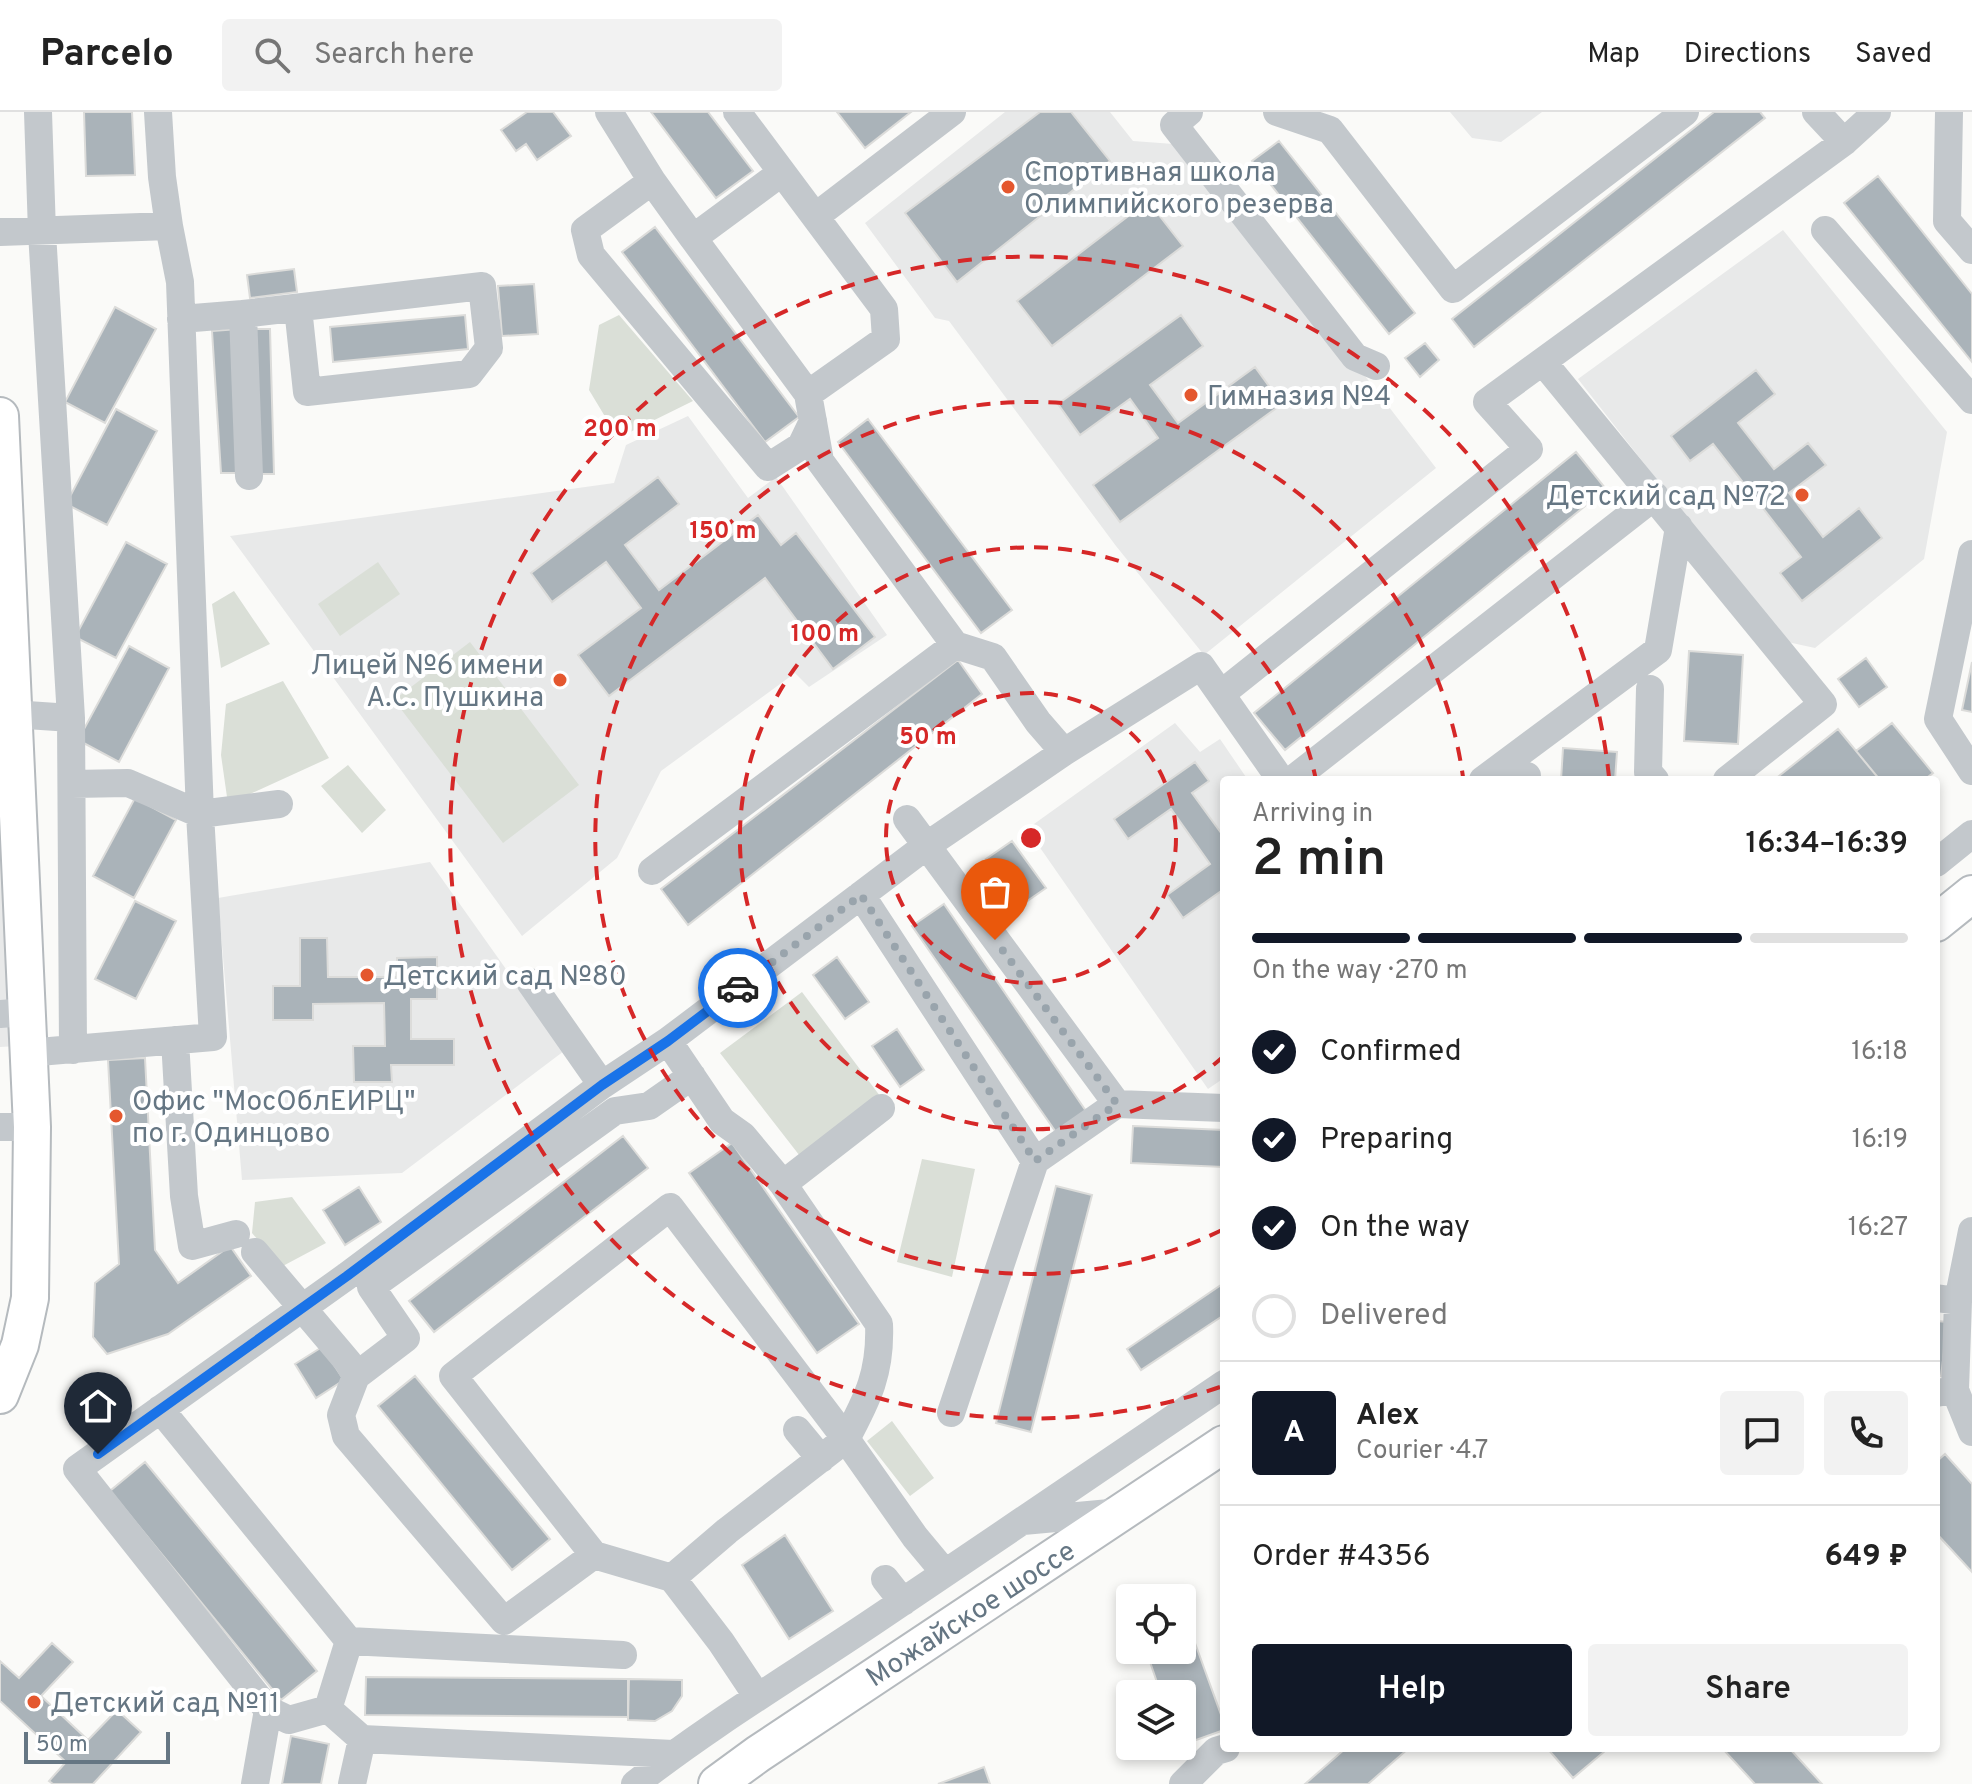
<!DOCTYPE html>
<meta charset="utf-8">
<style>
:root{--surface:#fff;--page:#f2f2f2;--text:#222;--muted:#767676;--line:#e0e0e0;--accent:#111827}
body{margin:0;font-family:Overpass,sans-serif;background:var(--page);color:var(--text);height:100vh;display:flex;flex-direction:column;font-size:30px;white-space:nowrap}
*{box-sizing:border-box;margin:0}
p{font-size:26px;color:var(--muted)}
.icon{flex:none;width:44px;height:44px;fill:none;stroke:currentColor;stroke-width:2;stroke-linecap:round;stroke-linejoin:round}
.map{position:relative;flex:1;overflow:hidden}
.side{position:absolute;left:1220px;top:664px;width:720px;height:976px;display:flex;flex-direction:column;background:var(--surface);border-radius:8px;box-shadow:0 4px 12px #0003}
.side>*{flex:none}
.buttons{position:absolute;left:1116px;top:1472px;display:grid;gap:16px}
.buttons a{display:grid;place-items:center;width:80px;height:80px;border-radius:8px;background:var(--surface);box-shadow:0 4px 12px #0003;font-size:40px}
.scale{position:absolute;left:24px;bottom:20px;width:146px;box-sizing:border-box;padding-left:8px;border:4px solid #657683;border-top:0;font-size:22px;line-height:28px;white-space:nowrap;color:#657683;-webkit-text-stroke:6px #fff;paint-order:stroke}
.pin{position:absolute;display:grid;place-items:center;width:68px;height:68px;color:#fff;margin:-82px -34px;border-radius:50% 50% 50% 0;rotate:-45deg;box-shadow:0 0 8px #0007}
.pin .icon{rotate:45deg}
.courier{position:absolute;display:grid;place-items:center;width:80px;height:80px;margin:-40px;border:6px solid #1a73e8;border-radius:50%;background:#fff;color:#222;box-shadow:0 2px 10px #0007}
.summary em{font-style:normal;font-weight:600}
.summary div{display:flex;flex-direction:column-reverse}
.summary{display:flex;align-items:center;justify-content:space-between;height:136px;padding:0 32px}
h1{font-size:52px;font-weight:600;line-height:60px}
.bar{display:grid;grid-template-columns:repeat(4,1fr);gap:12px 8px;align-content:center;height:96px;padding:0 32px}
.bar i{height:10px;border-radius:6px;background:var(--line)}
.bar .current{background:var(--accent)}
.bar p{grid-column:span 4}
.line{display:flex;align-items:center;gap:20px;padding:0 32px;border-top:2px solid var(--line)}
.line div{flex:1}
.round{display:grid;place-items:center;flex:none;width:84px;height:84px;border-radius:8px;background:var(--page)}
ol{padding:0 32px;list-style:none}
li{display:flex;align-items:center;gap:24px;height:88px}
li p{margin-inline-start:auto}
li .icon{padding:8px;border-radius:50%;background:var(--accent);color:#fff;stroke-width:4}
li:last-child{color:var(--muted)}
li i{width:44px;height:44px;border:4px solid var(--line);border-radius:50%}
.cta{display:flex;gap:16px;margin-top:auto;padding:16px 32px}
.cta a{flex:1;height:92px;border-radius:8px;background:var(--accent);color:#fff;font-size:32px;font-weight:600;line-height:92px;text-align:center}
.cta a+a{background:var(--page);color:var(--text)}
header{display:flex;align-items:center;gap:48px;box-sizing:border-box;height:112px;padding:0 40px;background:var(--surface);border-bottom:2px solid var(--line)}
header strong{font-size:38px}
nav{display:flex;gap:44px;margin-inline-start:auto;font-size:28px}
.search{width:560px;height:72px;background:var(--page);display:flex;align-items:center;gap:20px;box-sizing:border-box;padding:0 28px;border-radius:8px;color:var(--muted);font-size:30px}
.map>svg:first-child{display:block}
</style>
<header>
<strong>Parcelo</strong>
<div class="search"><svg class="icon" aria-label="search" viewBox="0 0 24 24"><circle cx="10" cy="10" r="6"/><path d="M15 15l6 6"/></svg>Search here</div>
<nav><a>Map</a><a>Directions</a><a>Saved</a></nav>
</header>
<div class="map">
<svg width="1972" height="1672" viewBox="0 0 1972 1672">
<rect width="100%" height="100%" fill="#fafaf8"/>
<path fill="#e8e9e9" d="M 1005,0 L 1110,0 L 1133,29 L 1187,33 L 1436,356 L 1204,543 L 1116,434 L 949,209 L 935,206 L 865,111 Z
M 1450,0 L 1542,0 L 1501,30 L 1472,26 Z
M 1783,118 L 1947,320 L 1924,447 L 1815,536 L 1783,529 L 1578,267 Z
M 688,304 L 748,386 L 776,365 L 887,523 L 809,575 L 795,561 L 661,659 L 617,746 L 522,824 L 230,424 L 614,371 L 626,333 Z
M 0,591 L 18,934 L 0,935 Z
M 1175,611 L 1200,640 L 1220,627 L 1248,668 L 1224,668 L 1224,966 L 1208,977 L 1027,717 Z
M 430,750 L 564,939 L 402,1061 L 242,1068 L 218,786 Z"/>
<path fill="#dadfd7" d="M 619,203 L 693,289 L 618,326 L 589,278 L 599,213 Z
M 378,450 L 400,482 L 340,524 L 318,492 Z
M 234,479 L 270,532 L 221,556 L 212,492 Z
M 470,530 L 579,673 L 503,731 L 394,588 Z
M 283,569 L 329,646 L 228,692 L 221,643 L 226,592 Z
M 348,653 L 386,698 L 362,721 L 321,674 Z
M 802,880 L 883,988 L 803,1048 L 720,941 Z
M 922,1047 L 975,1057 L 952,1165 L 897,1150 Z
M 292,1085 L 326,1131 L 281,1155 L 252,1121 L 255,1090 Z
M 892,1309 L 934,1366 L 910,1384 L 867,1329 Z"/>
<path fill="#aab3b9" stroke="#dcdcda" stroke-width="2" d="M 84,0 L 132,0 L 135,63 L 86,64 Z
M 527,0 L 553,0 L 571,24 L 537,48 L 526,32 L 516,39 L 501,18 Z
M 651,0 L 708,0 L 753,59 L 716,86 Z
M 837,0 L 911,0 L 865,36 Z
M 1040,0 L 1071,0 L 1110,49 L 957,170 L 905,101 Z
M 1714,0 L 1760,0 L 1765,6 L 1474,235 L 1452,207 Z
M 1279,29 L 1415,201 L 1389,222 L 1252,49 Z
M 1878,64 L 1972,182 L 1972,250 L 1844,91 Z
M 1148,89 L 1183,134 L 1052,234 L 1017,189 Z
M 655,115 L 799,305 L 765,330 L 622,140 Z
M 294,157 L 297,180 L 250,186 L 247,163 Z
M 534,172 L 538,222 L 502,224 L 498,174 Z
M 115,195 L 156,217 L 105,311 L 65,290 Z
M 465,203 L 468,237 L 333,250 L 330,215 Z
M 1181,203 L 1203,234 L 1150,273 L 1178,311 L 1255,255 L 1282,292 L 1120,410 L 1093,373 L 1158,326 L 1130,287 L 1080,323 L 1058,292 Z
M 239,217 L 243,361 L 221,361 L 212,219 Z
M 252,217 L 270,217 L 274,362 L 257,362 Z
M 1425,231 L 1439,248 L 1420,265 L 1405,246 Z
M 1756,258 L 1775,282 L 1738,311 L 1774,357 L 1808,331 L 1826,353 L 1789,381 L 1823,425 L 1859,396 L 1882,426 L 1802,489 L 1780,461 L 1801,445 L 1713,332 L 1690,349 L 1671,324 Z
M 116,297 L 157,319 L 107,413 L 66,392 Z
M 868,307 L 1012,498 L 981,521 L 838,330 Z
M 1576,340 L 1606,377 L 1285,638 L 1254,601 Z
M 658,365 L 679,392 L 625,433 L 659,478 L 758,403 L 781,433 L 796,421 L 875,525 L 833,557 L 765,466 L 609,584 L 578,543 L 641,496 L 606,450 L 552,490 L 531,461 Z
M 126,430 L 167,452 L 116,546 L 75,525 Z
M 129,534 L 169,556 L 119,650 L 78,628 Z
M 1689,539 L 1743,543 L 1738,632 L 1684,629 Z
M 1866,546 L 1887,575 L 1859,595 L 1838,567 Z
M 958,548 L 982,582 L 688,813 L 661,777 Z
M 1972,550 L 1972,600 L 1962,598 Z
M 1892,611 L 1933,661 L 1924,668 L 1880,668 L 1856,639 Z
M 1838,617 L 1880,668 L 1774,668 Z
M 1563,636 L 1617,640 L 1615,668 L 1561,668 Z
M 1195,650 L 1209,669 L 1192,681 L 1224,725 L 1224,777 L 1183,806 L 1167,783 L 1210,752 L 1171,697 L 1128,727 L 1114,707 Z
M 135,686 L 176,708 L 134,786 L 93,764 Z
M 1012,729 L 1046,776 L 1020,794 L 986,747 Z
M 135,789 L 176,809 L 136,887 L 95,867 Z
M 944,792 L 1088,1002 L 1058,1023 L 912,814 Z
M 300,826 L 327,826 L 328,865 L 397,865 L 397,846 L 437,845 L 437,887 L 411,887 L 411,927 L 454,927 L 454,953 L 391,953 L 392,970 L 354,970 L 353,934 L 385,934 L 384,891 L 313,892 L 313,908 L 273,908 L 273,874 L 300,874 Z
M 837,845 L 869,890 L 845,907 L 813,863 Z
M 897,917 L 924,958 L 900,975 L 872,934 Z
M 145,946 L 155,1138 L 178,1171 L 230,1134 L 251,1164 L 168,1222 L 107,1242 L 93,1225 L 95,1171 L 119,1152 L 108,948 Z
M 1133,1014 L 1224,1018 L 1224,1055 L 1131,1051 Z
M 623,1024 L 648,1056 L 434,1220 L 409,1189 Z
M 732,1031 L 859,1212 L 817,1241 L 689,1061 Z
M 1056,1074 L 1092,1083 L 1031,1320 L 996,1311 Z
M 359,1075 L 381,1110 L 345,1133 L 323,1098 Z
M 1224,1171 L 1224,1203 L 1141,1258 L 1127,1237 Z
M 1936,1209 L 1948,1210 L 1941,1264 L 1936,1264 Z
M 322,1235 L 344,1268 L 316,1286 L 295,1252 Z
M 415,1264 L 550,1427 L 512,1458 L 378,1294 Z
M 1945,1342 L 1972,1372 L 1972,1460 L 1936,1421 L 1936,1350 Z
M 145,1350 L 317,1559 L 281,1588 L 110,1379 Z
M 785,1423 L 833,1499 L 789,1527 L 742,1453 Z
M 52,1531 L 73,1550 L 41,1584 L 88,1628 L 117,1598 L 141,1620 L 93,1672 L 53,1672 L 49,1669 L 66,1650 L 0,1589 L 0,1549 L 19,1566 Z
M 1195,1531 L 1224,1611 L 1224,1618 L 1182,1633 L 1182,1582 L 1161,1582 L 1149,1547 L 1182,1538 L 1182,1536 Z
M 366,1565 L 628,1567 L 628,1605 L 365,1603 Z
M 629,1567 L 682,1568 L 682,1584 L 672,1599 L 655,1609 L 628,1608 Z
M 291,1624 L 329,1632 L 321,1672 L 282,1672 Z
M 1346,1636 L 1409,1636 L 1368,1672 L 1305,1672 Z
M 1547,1636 L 1602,1636 L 1605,1639 L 1573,1666 Z
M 1722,1636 L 1789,1636 L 1822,1672 L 1755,1672 Z
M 984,1655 L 990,1672 L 938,1672 Z"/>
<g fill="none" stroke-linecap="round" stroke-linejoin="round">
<g stroke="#b5babe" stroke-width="40">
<path id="major" d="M 0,304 L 32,1015 L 30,1186 L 20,1233 L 0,1283
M 1936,811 L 1972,782
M 717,1672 L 758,1642 L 1224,1332"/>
</g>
<path stroke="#c3c8cc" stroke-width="28" d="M 609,0 L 652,69
M 737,0 L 884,197 L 886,227 L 808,282 L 820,349 L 955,533 L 993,545 L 1038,610 L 1064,640
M 1189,0 L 1174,13 L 1355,245 L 1376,254
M 1277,0 L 1330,18 L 1453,177 L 1685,0
M 1816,0 L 1844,30 L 1877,0
M 1949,0 L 1947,109 L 1972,138
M 781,61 L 693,126 L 652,69 L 585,118 L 591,143 L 768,355 L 801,334 L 813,309
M 816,104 L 952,0
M 1825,118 L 1972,288
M 0,120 L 169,114 L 162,65 L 158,0
M 693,126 L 808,282
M 243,202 L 482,174 L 489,236 L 469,262 L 307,280 L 298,196
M 181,207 L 243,202 L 249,364
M 1543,250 L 1823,592 L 1727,668
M 1972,442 L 1938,607 L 1972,659
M 1650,577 L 1648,660 L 1655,668
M 1221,582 L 1529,337 L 1487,290 L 1844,30
M 12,602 L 71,606 L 42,120 L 38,0
M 71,606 L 73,938
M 1292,668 L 1655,384
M 1483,668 L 1658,538 L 1679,415
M 1527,668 L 1527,664
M 72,672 L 128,671 L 200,702 L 279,692
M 1936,751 L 1972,722
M 652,759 L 955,533
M 861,783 L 1035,1049 L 1117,992 L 907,707
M 530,870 L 602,973
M 0,902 L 25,900
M 175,928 L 184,1084 L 192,1134 L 236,1122
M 668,929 L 722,1009 L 743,1024 L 783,1072
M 27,941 L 213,925 L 200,702 L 180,170 L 169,114
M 1117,992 L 1224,996
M 0,1015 L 32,1015
M 255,1140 L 348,1250 L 356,1264 L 341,1303 L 346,1324 L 504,1509 L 594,1443
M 1936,1186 L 1958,1189 L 1955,1278 L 1936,1281
M 1958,1189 L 1972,1119
M 356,1264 L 406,1226 L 371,1175 L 615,999 L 649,994 L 692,964
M 1955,1278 L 1972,1320
M 160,1297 L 349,1529 L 328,1597
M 951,1301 L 1035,1049
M 797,1318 L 821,1347
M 1023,1409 L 1121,1400
M 672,1466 L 594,1443 L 453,1264 L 670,1095 L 846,1327 C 868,1286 881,1260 879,1212 L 783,1072 L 881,996
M 885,1467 L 903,1490
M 349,1529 L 623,1543
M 757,1584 L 721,1530 L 672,1466 L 727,1419 L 846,1327 L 915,1425 L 945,1461
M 268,1598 L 289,1608 L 328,1597 L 362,1627 L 352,1672
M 362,1627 L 673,1642
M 255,1672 L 268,1598 L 77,1357 L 347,1164 L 602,973 L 668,929 L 926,734 L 1064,640 L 1201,554 L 1281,668
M 635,1672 C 710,1613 792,1564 871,1511 C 989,1432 1106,1352 1224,1272
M 1183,1672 L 1216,1639 L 1226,1636"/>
<use href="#major" stroke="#fff" stroke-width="36"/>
</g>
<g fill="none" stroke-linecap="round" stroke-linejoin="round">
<path stroke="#99a4ac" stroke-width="8" stroke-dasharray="0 14.4" d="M 738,876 L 861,783 L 1035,1049 L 1117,992 L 995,828"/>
<path stroke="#1a73e8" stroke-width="10" d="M 98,1342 L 347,1164 L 602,973 L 668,929 L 738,876"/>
</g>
<g fill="none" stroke="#d62828" stroke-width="4" stroke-dasharray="14 10">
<circle cx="1031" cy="726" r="145"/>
<path d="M1224 944A291 291 0 1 1 1316 668"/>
<path d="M1222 1118A436 436 0 1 1 1463 665"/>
<path d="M1220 1275A581 581 0 1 1 1609 665"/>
</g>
<g fill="#e4572e" stroke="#fff" stroke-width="3">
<circle cx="1008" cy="75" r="8"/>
<circle cx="1191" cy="283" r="8"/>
<circle cx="1802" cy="383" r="8"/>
<circle cx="560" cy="568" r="8"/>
<circle cx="367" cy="863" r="8"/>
<circle cx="116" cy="1004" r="8"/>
<circle cx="34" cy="1590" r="8"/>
</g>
<g text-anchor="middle" stroke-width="8" stroke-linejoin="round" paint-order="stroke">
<g font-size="28" fill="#657683" stroke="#fff" text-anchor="start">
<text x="1024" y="69">Спортивная школа<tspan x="1024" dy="32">Олимпийского резерва</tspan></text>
<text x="1207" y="293">Гимназия №4</text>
<text x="1786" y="393" text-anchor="end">Детский сад №72</text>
<text x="544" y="562" text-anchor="end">Лицей №6 имени<tspan x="544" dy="32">А.С. Пушкина</tspan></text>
<text x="383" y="873">Детский сад №80</text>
<text x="132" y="998">Офис "МосОблЕИРЦ"<tspan x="132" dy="32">по г. Одинцово</tspan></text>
<text x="50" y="1600">Детский сад №11</text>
</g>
<g font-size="28" fill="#657683" stroke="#fff">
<text transform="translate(970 1501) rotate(-33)" y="10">Можайское шоссе</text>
</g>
</g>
<circle cx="1031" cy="726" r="12" fill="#d62828" stroke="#fff" stroke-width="4"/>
<g font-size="24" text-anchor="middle" font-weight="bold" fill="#d62828" stroke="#fff" stroke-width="8" stroke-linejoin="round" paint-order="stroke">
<text x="620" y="324">200 m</text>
<text x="723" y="426">150 m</text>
<text x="825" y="529">100 m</text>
<text x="928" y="632">50 m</text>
</g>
</svg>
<div class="buttons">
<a><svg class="icon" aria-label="locate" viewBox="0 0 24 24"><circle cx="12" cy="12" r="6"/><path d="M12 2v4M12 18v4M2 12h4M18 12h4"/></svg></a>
<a><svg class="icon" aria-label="layers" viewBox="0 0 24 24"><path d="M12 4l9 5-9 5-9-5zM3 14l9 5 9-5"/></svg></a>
</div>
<div class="scale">50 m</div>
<div class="pin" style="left:995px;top:828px;background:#ea580c"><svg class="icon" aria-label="bag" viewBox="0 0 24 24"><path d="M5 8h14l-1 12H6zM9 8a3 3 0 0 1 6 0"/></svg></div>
<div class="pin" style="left:98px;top:1342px;background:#1f2937"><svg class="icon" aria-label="home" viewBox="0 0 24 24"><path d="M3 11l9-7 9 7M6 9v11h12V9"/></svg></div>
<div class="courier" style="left:738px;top:876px"><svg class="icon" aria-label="car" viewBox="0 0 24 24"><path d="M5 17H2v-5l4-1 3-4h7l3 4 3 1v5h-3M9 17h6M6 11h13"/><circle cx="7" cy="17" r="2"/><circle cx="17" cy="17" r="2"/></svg></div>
<section class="side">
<div class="summary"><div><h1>2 min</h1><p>Arriving in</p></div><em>16:34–16:39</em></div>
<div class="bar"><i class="current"></i><i class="current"></i><i class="current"></i><i></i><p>On the way · 270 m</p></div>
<ol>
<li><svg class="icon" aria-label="check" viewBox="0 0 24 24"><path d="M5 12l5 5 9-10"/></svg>Confirmed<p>16:18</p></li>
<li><svg class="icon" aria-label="check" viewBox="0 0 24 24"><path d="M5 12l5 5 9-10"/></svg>Preparing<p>16:19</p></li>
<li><svg class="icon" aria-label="check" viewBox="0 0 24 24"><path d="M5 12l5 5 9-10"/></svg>On the way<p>16:27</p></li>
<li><i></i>Delivered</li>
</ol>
<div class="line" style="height:144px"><b class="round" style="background:var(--accent);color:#fff">A</b><div><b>Alex</b><p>Courier · 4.7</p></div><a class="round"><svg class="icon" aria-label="chat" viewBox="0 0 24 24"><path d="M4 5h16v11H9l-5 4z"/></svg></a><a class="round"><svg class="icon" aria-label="phone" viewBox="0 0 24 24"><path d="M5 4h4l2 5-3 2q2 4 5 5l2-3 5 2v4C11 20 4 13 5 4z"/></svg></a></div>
<div class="line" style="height:104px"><div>Order #4356</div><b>649 ₽</b></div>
<div class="cta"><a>Help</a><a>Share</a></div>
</section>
</div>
